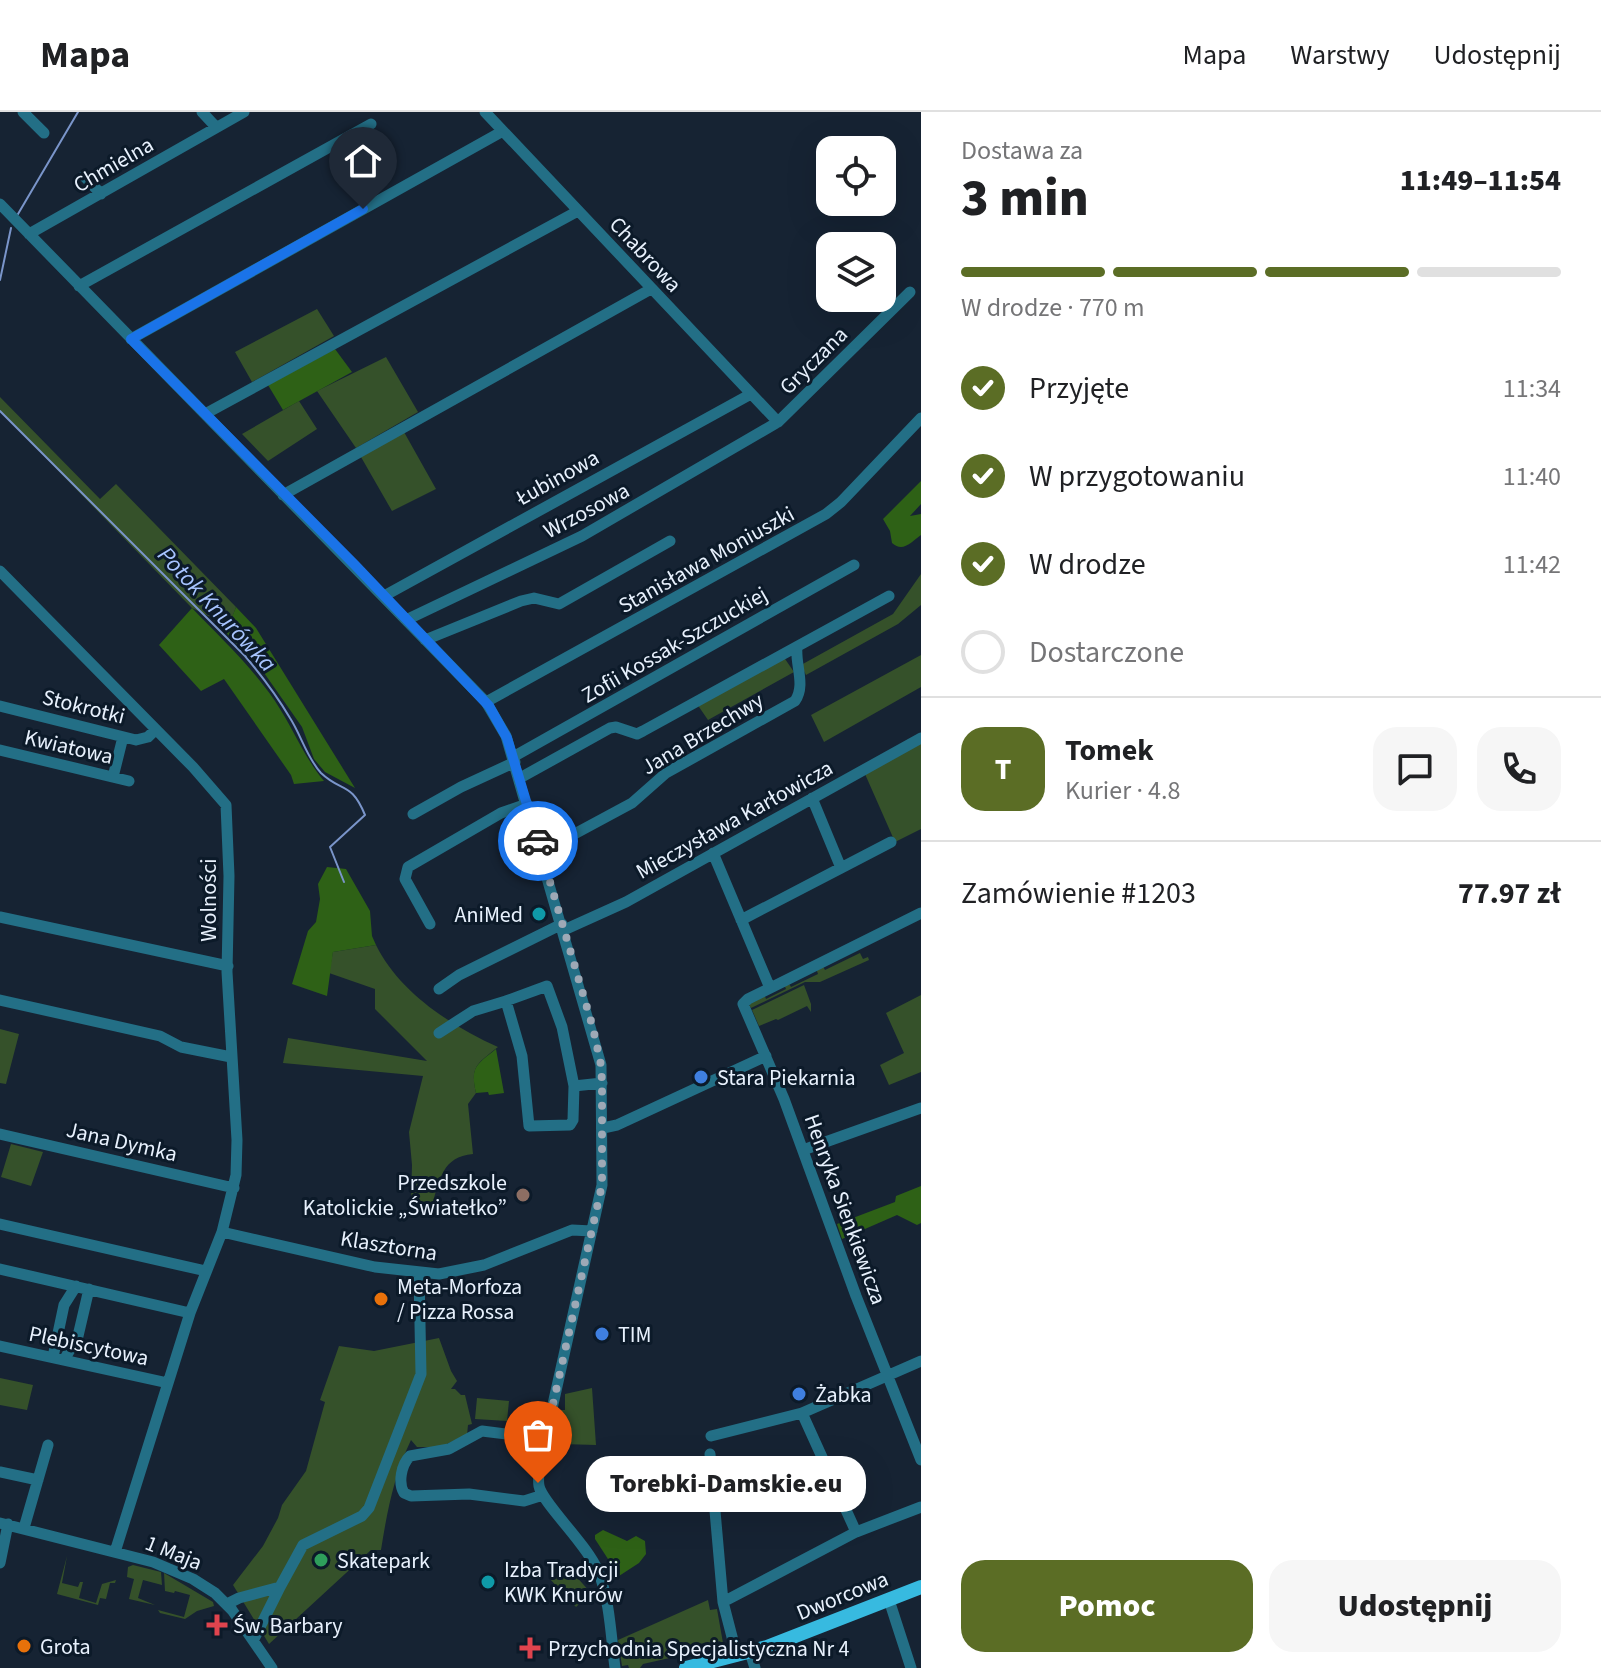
<!DOCTYPE html>
<html lang="pl">
<meta charset="utf-8">
<style>
:root{--surface:#fff;--page:#f6f6f6;--text:#202124;--muted:#757577;--line:#e0e0e0;--accent:#5b6d25}
body{margin:0;font-family:"Source Sans 3",sans-serif;background:var(--page);color:var(--text);height:100vh;display:flex;flex-direction:column;font-size:30px;white-space:nowrap}
*{box-sizing:border-box;margin:0}
p{font-size:26px;color:var(--muted)}
.icon{flex:none;width:44px;height:44px;fill:none;stroke:currentColor;stroke-width:2;stroke-linecap:round;stroke-linejoin:round}
.map{position:relative;flex:1;overflow:hidden}
.details{display:flex;flex-direction:column;background:var(--surface);width:680px}
.details>*{flex:none}
.fabs{position:absolute;left:816px;top:24px;display:grid;gap:16px}
.fabs a{display:grid;place-items:center;width:80px;height:80px;border-radius:16px;background:var(--surface);box-shadow:0 8px 32px #0002;font-size:40px}
.pin{position:absolute;display:grid;place-items:center;width:68px;height:68px;color:#fff;margin:-82px -34px;border-radius:50% 50% 50% 0;rotate:-45deg;box-shadow:0 0 8px #0007}
.pin .icon{rotate:45deg}
.courier{position:absolute;display:grid;place-items:center;width:80px;height:80px;margin:-40px;border:6px solid #1a73e8;border-radius:50%;background:#fff;color:#222;box-shadow:0 2px 10px #0007}
.bubble{position:absolute;height:56px;border-radius:24px;background:var(--surface);box-shadow:0 8px 32px #0002;font-size:26px;font-weight:800;line-height:56px;text-align:center}
.headline em{font-style:normal;font-weight:800}
.headline div{display:flex;flex-direction:column-reverse}
.headline{display:flex;align-items:center;justify-content:space-between;height:136px;padding:0 40px}
h1{font-size:52px;font-weight:800;line-height:60px}
.bar{display:grid;grid-template-columns:repeat(4,1fr);gap:12px 8px;align-content:center;height:96px;padding:0 40px}
.bar i{height:10px;border-radius:6px;background:var(--line)}
.bar .on{background:var(--accent)}
.bar p{grid-column:span 4}
.line{display:flex;align-items:center;gap:20px;padding:0 40px;border-top:2px solid var(--line)}
.line div{flex:1}
.round{display:grid;place-items:center;flex:none;width:84px;height:84px;border-radius:24px;background:var(--page)}
ol{padding:0 40px;list-style:none}
li{display:flex;align-items:center;gap:24px;height:88px}
li p{margin-inline-start:auto}
li .icon{padding:8px;border-radius:50%;background:var(--accent);color:#fff;stroke-width:4}
li:last-child{color:var(--muted)}
li i{width:44px;height:44px;border:4px solid var(--line);border-radius:50%}
.action{display:flex;gap:16px;margin-top:auto;padding:16px 40px}
.action a{flex:1;height:92px;border-radius:24px;background:var(--accent);color:#fff;font-size:32px;font-weight:800;line-height:92px;text-align:center}
.action a+a{background:var(--page);color:var(--text)}
header{display:flex;align-items:center;gap:48px;box-sizing:border-box;height:112px;padding:0 40px;background:var(--surface);border-bottom:2px solid var(--line)}
header strong{font-size:38px}
nav{display:flex;gap:44px;margin-inline-start:auto;font-size:28px}
main{display:flex;flex:1;min-height:0}
.map>svg:first-child{display:block}
</style>
<header>
<strong>Mapa</strong>
<nav><a>Mapa</a><a>Warstwy</a><a>Udostępnij</a></nav>
</header>
<main>
<div class="map">
<svg width="921" height="1556" viewBox="0 0 921 1556">
<rect width="100%" height="100%" fill="#162333"/>
<path fill="#35512a" d="M 317,197 L 334,224 L 252,270 L 235,240 Z
M 386,245 L 418,300 L 356,336 L 317,279 Z
M 0,285 L 100,387 L 116,372 L 236,495 L 229,514 L 192,496 L 0,299 Z
M 299,289 L 317,317 L 268,349 L 242,322 Z
M 404,320 L 436,377 L 392,399 L 361,345 Z
M 921,462 L 921,493 L 898,512 L 806,563 L 801,553 L 893,502 Z
M 921,543 L 921,575 L 824,630 L 811,603 Z
M 783,544 L 794,560 L 708,608 L 697,592 Z
M 921,631 L 921,717 L 895,730 L 865,662 Z
M 376,833 C 399,880 451,914 498,935 C 477,952 470,954 476,981 L 468,992 L 473,1042 C 442,1045 440,1067 432,1093 L 411,1091 L 412,1053 L 409,1020 L 423,964 L 283,951 L 288,926 L 427,949 L 375,897 L 375,877 L 329,861 L 333,840 Z
M 860,841 L 863,847 L 868,845 L 869,848 L 820,870 L 805,870 L 751,896 L 748,891 L 764,882 L 766,887 L 786,877 L 784,872 L 788,870 L 791,875 L 818,862 L 816,856 L 822,853 L 825,858 Z
M 804,873 L 811,892 L 811,900 L 807,894 L 778,908 L 776,907 L 759,914 L 752,898 Z
M 921,883 L 921,960 L 889,973 L 880,953 L 904,941 L 886,901 Z
M 0,917 L 19,922 L 6,972 L 0,971 Z
M 11,1032 L 43,1040 L 31,1074 L 1,1065 Z
M 439,1226 L 451,1259 L 457,1269 L 451,1277 L 455,1277 L 461,1283 L 465,1283 L 472,1312 L 468,1313 L 467,1323 L 440,1335 L 417,1335 L 411,1328 C 394,1363 387,1400 381,1438 L 371,1438 L 269,1532 L 233,1473 L 263,1434 L 278,1406 L 282,1393 L 306,1359 L 325,1290 L 320,1288 L 339,1234 L 374,1239 Z
M 0,1266 L 33,1273 L 27,1298 L 0,1293 Z
M 592,1276 L 596,1333 L 562,1332 L 561,1298 L 565,1298 L 565,1282 Z
M 477,1286 L 509,1289 L 507,1309 L 475,1307 Z
M 67,1444 L 62,1471 L 78,1475 L 80,1470 L 83,1470 L 79,1486 L 96,1491 L 102,1472 L 116,1468 L 115,1471 L 110,1471 L 106,1487 L 100,1486 L 98,1493 L 57,1482 Z
M 565,1452 L 591,1481 L 576,1495 L 549,1466 Z
M 133,1453 L 161,1460 L 162,1473 L 143,1468 L 138,1486 L 155,1493 L 129,1487 L 134,1467 L 127,1465 L 128,1455 Z
M 164,1461 L 213,1490 L 214,1494 L 197,1499 L 185,1507 L 160,1501 L 158,1498 L 184,1505 L 190,1483 L 175,1479 L 174,1481 L 165,1479 Z
M 708,1488 L 710,1498 L 717,1497 L 723,1531 L 719,1529 L 714,1534 L 706,1531 L 698,1532 L 696,1540 L 643,1552 L 640,1556 L 629,1556 L 628,1553 L 622,1554 L 618,1528 Z"/>
<path fill="#2e6116" d="M 335,237 L 352,260 L 283,298 L 268,273 Z
M 921,369 L 921,392 L 910,404 L 921,402 L 921,423 C 911,430 903,441 892,431 L 890,419 L 883,407 Z
M 236,495 L 256,516 L 355,676 L 325,660 L 314,647 L 302,615 L 262,558 L 210,504 L 229,513 Z
M 192,496 C 221,526 251,554 275,589 C 293,616 304,645 324,669 L 294,672 L 291,663 L 224,567 L 201,579 L 159,533 Z
M 327,755 L 346,757 L 370,799 L 372,824 L 376,833 L 333,840 L 327,884 L 292,872 L 308,819 L 316,810 L 320,787 L 318,772 Z
M 496,937 L 504,981 L 489,983 L 488,980 L 476,981 C 470,955 476,953 496,937 Z
M 921,1074 L 921,1111 L 917,1113 L 897,1103 L 842,1127 L 837,1112 L 895,1090 L 896,1084 Z
M 603,1418 L 627,1429 L 636,1424 L 645,1429 L 646,1442 L 639,1451 L 619,1464 L 595,1427 L 595,1423 Z"/>
<g fill="none" stroke-linecap="round" stroke-linejoin="round">
<path stroke="#7a95ca" stroke-width="2" d="M 18,102 L 78,0
M 0,168 L 11,116
M 0,299 L 245,544 C 262,564 277,584 290,606 C 301,623 307,646 321,661 C 342,681 351,669 365,703 L 330,735 L 344,770"/>
<path stroke="#236f86" stroke-width="11" d="M 23,0 L 44,21
M 202,0 L 216,15
M 485,0 L 778,310
M 84,64 L 101,82
M 0,92 L 486,590 L 506,624 L 601,953 L 602,1073 L 543,1337 C 541,1349 537,1362 539,1374 C 542,1391 587,1432 598,1459 C 610,1488 611,1525 615,1556
M 29,122 L 244,0
M 79,174 L 371,12
M 131,227 L 503,19
M 205,302 L 578,99
M 283,383 L 651,177
M 0,459 L 193,655 L 226,693 L 229,764 L 227,860 L 237,1028 L 236,1063 L 222,1120 L 190,1201 L 115,1440
M 384,484 L 751,282
M 406,508 L 582,424 L 778,310 L 910,180
M 425,528 L 521,489 L 534,486 L 559,492 L 670,429
M 486,590 L 826,402 L 841,390 L 921,306
M 0,594 L 136,628 L 148,625 L 155,618
M 0,638 L 129,669
M 513,645 L 854,453
M 113,665 L 123,625
M 520,666 L 610,616 L 616,615 L 637,622 L 643,619 L 889,484
M 413,702 L 461,675 L 515,650
M 541,740 L 632,691 L 666,661 L 795,589 C 806,573 795,553 797,535
M 713,741 L 770,876
M 841,756 L 891,730
M 921,801 L 748,887 L 743,892 L 784,987 L 856,1184 L 921,1348
M 0,805 L 228,854
M 741,808 L 841,756 L 812,686
M 430,812 L 405,767 L 408,755 L 501,701 L 527,692
M 564,818 L 626,790 L 921,626
M 439,877 L 459,863 L 562,812
M 0,888 L 160,924 L 181,935 L 231,945
M 439,921 L 473,899 L 506,889
M 574,974 L 573,1008 L 570,1013 L 529,1014 L 522,944 L 506,889 L 547,874 L 562,915 L 574,974 L 602,971
M 603,1016 L 617,1013 L 766,944
M 0,1022 L 234,1076
M 803,1038 L 921,996
M 0,1112 L 206,1159
M 222,1120 L 375,1155 L 439,1162 L 484,1153 L 572,1118 L 592,1119
M 0,1157 L 190,1201
M 0,1234 L 168,1271
M 53,1245 L 64,1193 L 76,1174
M 64,1248 L 78,1224 L 89,1177
M 802,1301 L 856,1420
M 711,1324 L 802,1301 L 921,1249
M 710,1342 L 723,1490 L 737,1544
M 0,1360 L 38,1368
M 543,1383 L 524,1389 L 469,1382 L 411,1384 L 404,1381 C 398,1371 401,1353 410,1344 L 449,1337 L 482,1319 L 545,1327
M 0,1411 L 153,1450 L 193,1467 L 215,1481 L 232,1498 L 272,1556
M 24,1416 L 48,1333
M 0,1451 L 8,1412
M 889,1488 L 911,1556
M 723,1490 L 856,1420 L 921,1395
M 227,1492 L 239,1486 L 280,1475 L 303,1433 L 362,1404 L 369,1396 L 421,1262 L 419,1162
M 254,1527 L 280,1475
M 750,1540 L 755,1556"/>
<path stroke="#37bae0" stroke-width="14" d="M 686,1556 L 767,1535 L 921,1475"/>
</g>
<g fill="none" stroke-linecap="round" stroke-linejoin="round">
<path stroke="#9ea9b6" stroke-width="8" stroke-dasharray="0 14.4" d="M 538,729 L 593,916 L 601,953 L 602,971 L 602,1073 L 543,1337 L 538,1371"/>
<path stroke="#1a73e8" stroke-width="10" d="M 363,97 L 131,227 L 355,453 L 489,594 L 507,626 L 538,729"/>
</g>
<g fill="#0f9aa8" stroke="#0c1a29" stroke-width="3">
<circle cx="539" cy="802" r="8"/>
<circle cx="488" cy="1470" r="8"/>
</g>
<g fill="#3f7fe0" stroke="#0c1a29" stroke-width="3">
<circle cx="701" cy="965" r="8"/>
<circle cx="602" cy="1222" r="8"/>
<circle cx="799" cy="1282" r="8"/>
</g>
<circle fill="#8d6e63" stroke="#0c1a29" stroke-width="3" cx="523" cy="1083" r="8"/>
<g fill="#e8710a" stroke="#0c1a29" stroke-width="3">
<circle cx="381" cy="1187" r="8"/>
<circle cx="24" cy="1534" r="8"/>
</g>
<circle fill="#2e9e5b" stroke="#0c1a29" stroke-width="3" cx="321" cy="1448" r="8"/>
<g fill="#e0444e" stroke="#0c1a29" stroke-width="3">
<path d="M213 1501h8v8h8v8h-8v8h-8v-8h-8v-8h8z"/>
<path d="M526 1524h8v8h8v8h-8v8h-8v-8h-8v-8h8z"/>
</g>
<g text-anchor="middle" stroke-width="6" stroke-linejoin="round" paint-order="stroke">
<g font-size="22" fill="#e8f1fd" stroke="#0c1a29">
<text transform="translate(113 52) rotate(-30)" y="8">Chmielna</text>
<text transform="translate(646 142) rotate(47)" y="8">Chabrowa</text>
<text transform="translate(813 248) rotate(-45)" y="8">Gryczana</text>
<text transform="translate(557 365) rotate(-29)" y="8">Łubinowa</text>
<text transform="translate(586 398) rotate(-28)" y="8">Wrzosowa</text>
<text transform="translate(706 447) rotate(-29)" y="8">Stanisława Moniuszki</text>
<text transform="translate(674 532) rotate(-30)" y="8">Zofii Kossak-Szczuckiej</text>
<text transform="translate(84 594) rotate(14)" y="8">Stokrotki</text>
<text transform="translate(702 621) rotate(-31)" y="8">Jana Brzechwy</text>
<text transform="translate(69 634) rotate(13)" y="8">Kwiatowa</text>
<text transform="translate(734 707) rotate(-29)" y="8">Mieczysława Karłowicza</text>
<text transform="translate(208 788) rotate(-90)" y="8">Wolności</text>
<text transform="translate(122 1029) rotate(13)" y="8">Jana Dymka</text>
<text transform="translate(846 1097) rotate(70)" y="8">Henryka Sienkiewicza</text>
<text transform="translate(389 1133) rotate(9)" y="8">Klasztorna</text>
<text transform="translate(89 1233) rotate(12)" y="8">Plebiscytowa</text>
<text transform="translate(174 1440) rotate(22)" y="8">1 Maja</text>
<text transform="translate(842 1483) rotate(-22)" y="8">Dworcowa</text>
</g>
<g font-size="22" fill="#e8f1fd" stroke="#0c1a29" text-anchor="start">
<text x="523" y="810" text-anchor="end">AniMed</text>
<text x="717" y="973">Stara Piekarnia</text>
<text x="507" y="1078" text-anchor="end">Przedszkole<tspan x="507" dy="25">Katolickie „Światełko”</tspan></text>
<text x="397" y="1182">Meta-Morfoza<tspan x="397" dy="25">/ Pizza Rossa</tspan></text>
<text x="618" y="1230">TIM</text>
<text x="815" y="1290">Żabka</text>
<text x="337" y="1456">Skatepark</text>
<text x="504" y="1465">Izba Tradycji<tspan x="504" dy="25">KWK Knurów</tspan></text>
<text x="233" y="1521">Św. Barbary</text>
<text x="40" y="1542">Grota</text>
<text x="548" y="1544">Przychodnia Specjalistyczna Nr 4</text>
</g>
<g font-size="24" font-style="italic" fill="#a7c4ff" stroke="#0c1a29">
<text transform="translate(217 497) rotate(47)" y="8">Potok Knurówka</text>
</g>
</g>
</svg>
<div class="fabs">
<a><svg class="icon" aria-label="locate" viewBox="0 0 24 24"><circle cx="12" cy="12" r="6"/><path d="M12 2v4M12 18v4M2 12h4M18 12h4"/></svg></a>
<a><svg class="icon" aria-label="layers" viewBox="0 0 24 24"><path d="M12 4l9 5-9 5-9-5zM3 14l9 5 9-5"/></svg></a>
</div>
<div class="pin" style="left:538px;top:1371px;background:#ea580c"><svg class="icon" aria-label="bag" viewBox="0 0 24 24"><path d="M5 8h14l-1 12H6zM9 8a3 3 0 0 1 6 0"/></svg></div>
<div class="pin" style="left:363px;top:97px;background:#1f2937"><svg class="icon" aria-label="home" viewBox="0 0 24 24"><path d="M3 11l9-7 9 7M6 9v11h12V9"/></svg></div>
<div class="courier" style="left:538px;top:729px"><svg class="icon" aria-label="car" viewBox="0 0 24 24"><path d="M5 17H2v-5l4-1 3-4h7l3 4 3 1v5h-3M9 17h6M6 11h13"/><circle cx="7" cy="17" r="2"/><circle cx="17" cy="17" r="2"/></svg></div>
<div class="bubble" style="left:586px;top:1344px;width:280px">Torebki-Damskie.eu</div>
</div>
<section class="details">
<div class="headline"><div><h1>3 min</h1><p>Dostawa za</p></div><em>11:49–11:54</em></div>
<div class="bar"><i class="on"></i><i class="on"></i><i class="on"></i><i></i><p>W drodze · 770 m</p></div>
<ol>
<li><svg class="icon" aria-label="check" viewBox="0 0 24 24"><path d="M5 12l5 5 9-10"/></svg>Przyjęte<p>11:34</p></li>
<li><svg class="icon" aria-label="check" viewBox="0 0 24 24"><path d="M5 12l5 5 9-10"/></svg>W przygotowaniu<p>11:40</p></li>
<li><svg class="icon" aria-label="check" viewBox="0 0 24 24"><path d="M5 12l5 5 9-10"/></svg>W drodze<p>11:42</p></li>
<li><i></i>Dostarczone</li>
</ol>
<div class="line" style="height:144px"><b class="round" style="background:var(--accent);color:#fff">T</b><div><b>Tomek</b><p>Kurier · 4.8</p></div><a class="round"><svg class="icon" aria-label="chat" viewBox="0 0 24 24"><path d="M4 5h16v11H9l-5 4z"/></svg></a><a class="round"><svg class="icon" aria-label="phone" viewBox="0 0 24 24"><path d="M5 4h4l2 5-3 2q2 4 5 5l2-3 5 2v4C11 20 4 13 5 4z"/></svg></a></div>
<div class="line" style="height:104px"><div>Zamówienie #1203</div><b>77.97 zł</b></div>
<div class="action"><a>Pomoc</a><a>Udostępnij</a></div>
</section>
</main>
